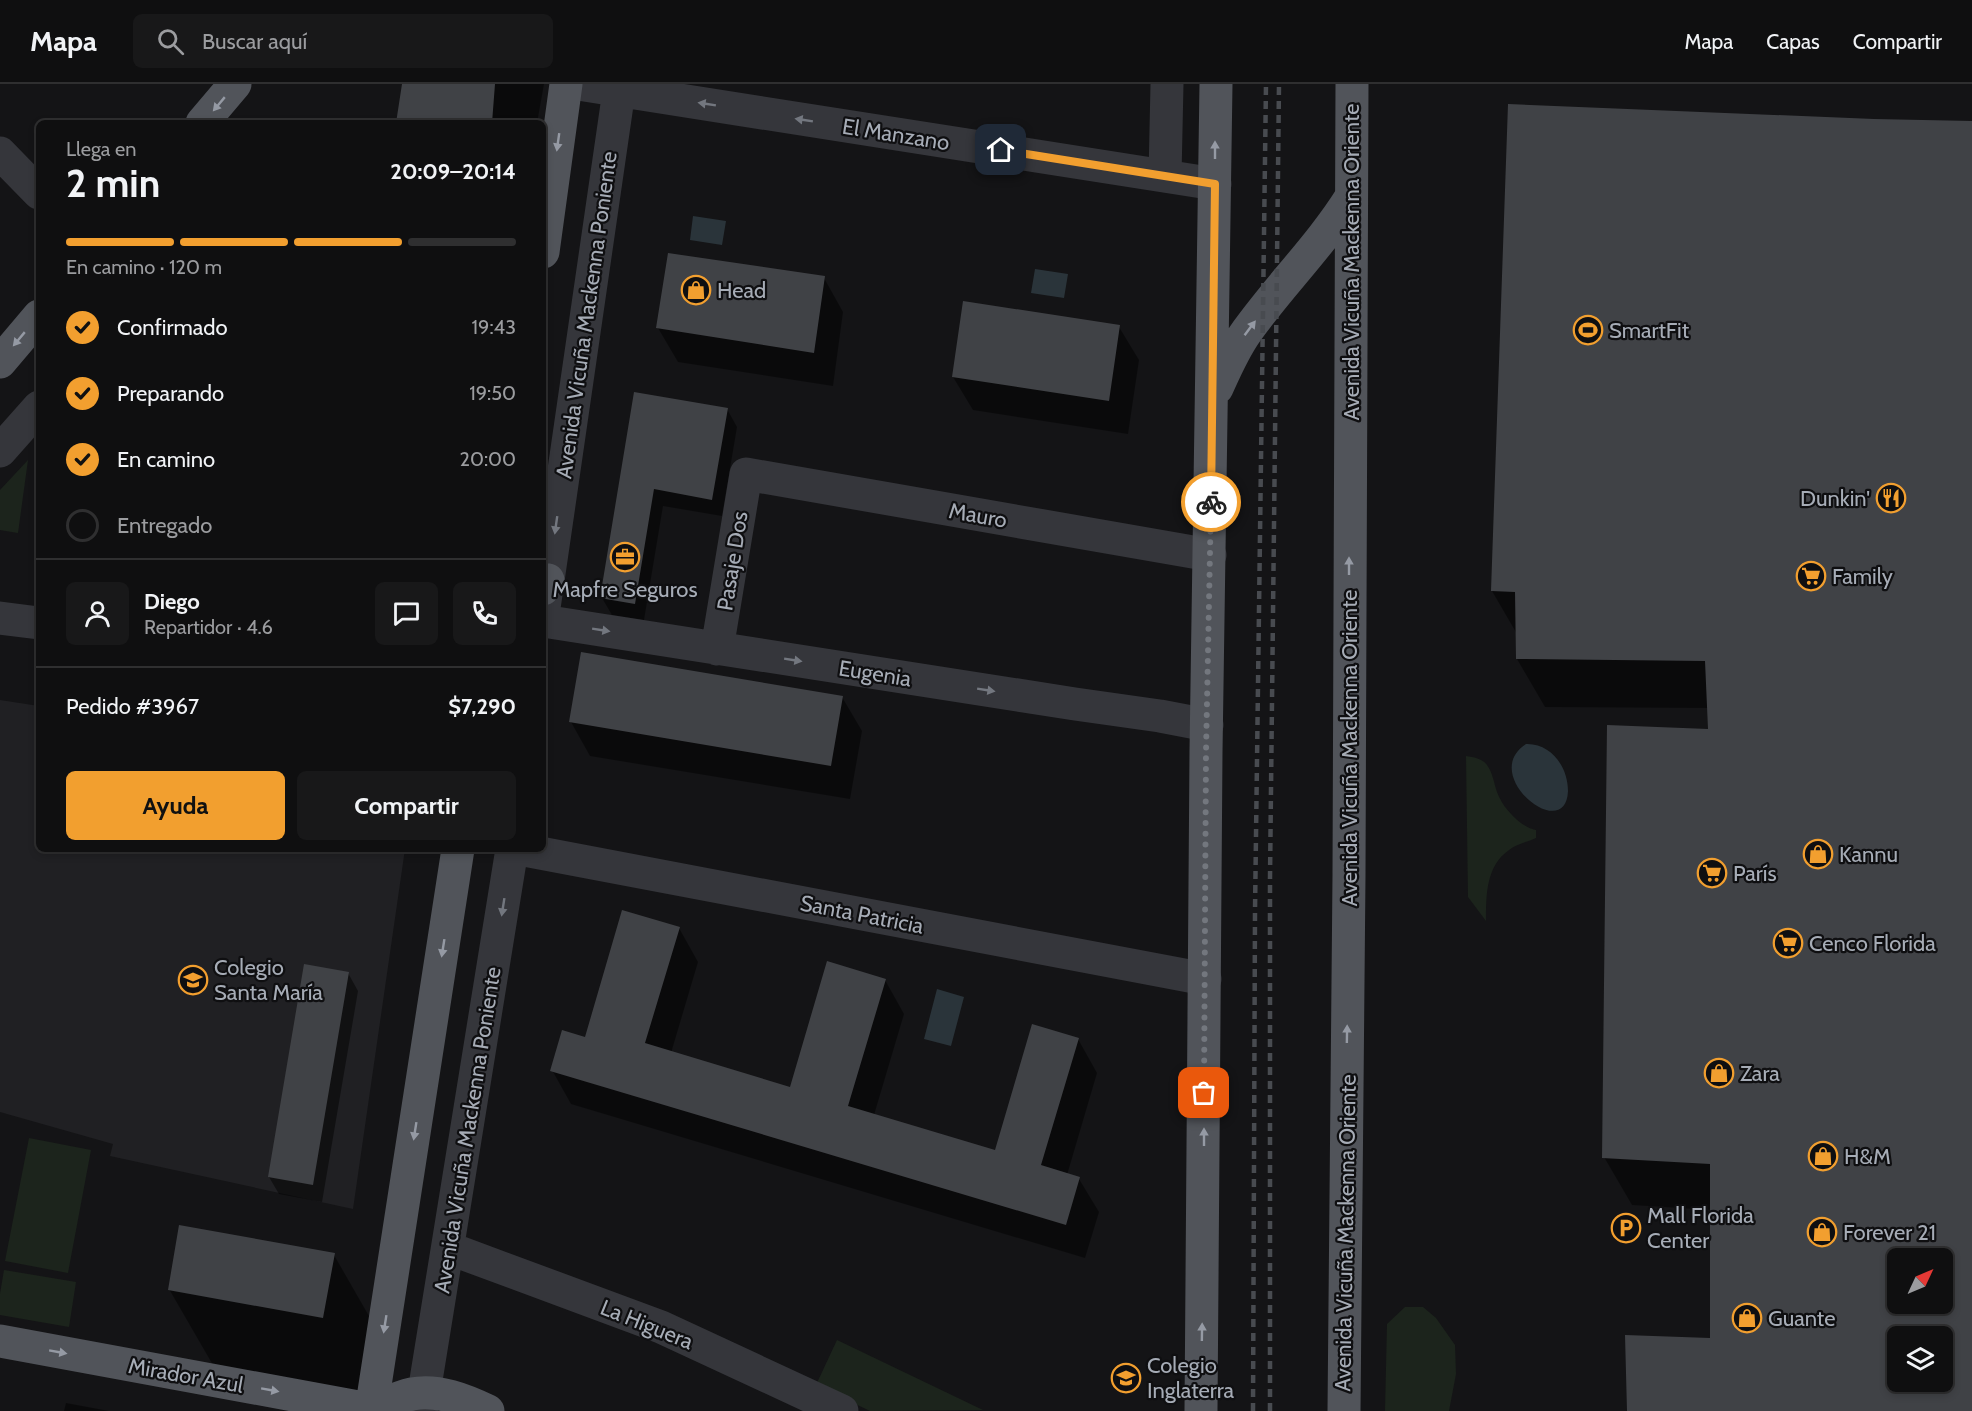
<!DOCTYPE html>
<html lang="es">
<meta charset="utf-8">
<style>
:root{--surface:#0f0f10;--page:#181819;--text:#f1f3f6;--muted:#9b9c9f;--line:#2f2f30;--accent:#f29f2f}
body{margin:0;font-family:Cabin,sans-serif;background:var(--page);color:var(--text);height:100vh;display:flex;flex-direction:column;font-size:22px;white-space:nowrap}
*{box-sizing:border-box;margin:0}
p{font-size:20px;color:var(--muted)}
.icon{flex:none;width:33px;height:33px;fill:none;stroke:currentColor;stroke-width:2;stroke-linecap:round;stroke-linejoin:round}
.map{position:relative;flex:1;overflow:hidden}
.details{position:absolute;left:36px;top:36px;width:510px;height:732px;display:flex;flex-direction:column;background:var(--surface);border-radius:9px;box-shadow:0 3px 9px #0003,0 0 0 2px var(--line)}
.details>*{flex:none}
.needle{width:39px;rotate:46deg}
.buttons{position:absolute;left:1887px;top:1164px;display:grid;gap:12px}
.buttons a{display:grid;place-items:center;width:66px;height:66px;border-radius:9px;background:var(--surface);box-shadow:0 3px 9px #0003,0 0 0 2px var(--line);font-size:30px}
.pin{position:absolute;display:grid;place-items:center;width:51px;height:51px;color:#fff;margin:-26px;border-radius:12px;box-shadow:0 3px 9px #0006}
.courier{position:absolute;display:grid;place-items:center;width:60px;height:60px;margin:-30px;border:4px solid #f29f2f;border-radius:50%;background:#fff;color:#222;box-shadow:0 2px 8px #0007}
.headline em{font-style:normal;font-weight:700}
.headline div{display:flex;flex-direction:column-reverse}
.headline{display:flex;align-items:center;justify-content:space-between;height:102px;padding:0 30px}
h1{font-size:39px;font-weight:700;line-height:45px}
.bar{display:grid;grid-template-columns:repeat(4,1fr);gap:9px 6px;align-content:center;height:72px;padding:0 30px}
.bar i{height:8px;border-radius:4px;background:var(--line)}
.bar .selected{background:var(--accent)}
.bar p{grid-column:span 4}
.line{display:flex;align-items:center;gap:15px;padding:0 30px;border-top:2px solid var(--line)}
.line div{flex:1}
.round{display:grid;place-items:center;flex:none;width:63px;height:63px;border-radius:9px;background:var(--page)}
ol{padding:0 30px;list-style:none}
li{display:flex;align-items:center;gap:18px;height:66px}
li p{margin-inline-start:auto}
li .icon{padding:6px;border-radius:50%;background:var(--accent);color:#111;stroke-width:4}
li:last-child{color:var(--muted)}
li i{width:33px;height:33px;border:3px solid var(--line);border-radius:50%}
.button{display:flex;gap:12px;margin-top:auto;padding:12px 30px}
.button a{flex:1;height:69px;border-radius:9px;background:var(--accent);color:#111;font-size:24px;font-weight:700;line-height:69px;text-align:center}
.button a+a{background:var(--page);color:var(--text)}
header{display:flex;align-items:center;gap:36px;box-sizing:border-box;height:84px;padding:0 30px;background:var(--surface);border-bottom:2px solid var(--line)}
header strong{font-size:28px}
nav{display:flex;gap:33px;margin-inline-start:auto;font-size:21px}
.search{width:420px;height:54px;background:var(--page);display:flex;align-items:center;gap:15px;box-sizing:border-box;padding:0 21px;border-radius:9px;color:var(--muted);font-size:22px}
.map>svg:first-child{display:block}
</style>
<header>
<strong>Mapa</strong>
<div class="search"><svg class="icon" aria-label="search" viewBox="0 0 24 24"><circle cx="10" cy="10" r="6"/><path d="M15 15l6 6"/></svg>Buscar aquí</div>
<nav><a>Mapa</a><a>Capas</a><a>Compartir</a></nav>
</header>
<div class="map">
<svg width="1972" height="1327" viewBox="0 0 1972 1327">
<rect width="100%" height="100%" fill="#141416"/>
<path fill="#202023" d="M 0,616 L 39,622 L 39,765 L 405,765 L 353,1125 L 110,1072 L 113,1060 L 0,1028 Z"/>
<path fill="#1c241c" d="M 28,376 L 18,449 L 0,446 L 0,406 Z
M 1466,672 C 1474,673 1483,675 1487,681 C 1493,689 1494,700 1497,708 C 1502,723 1520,743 1536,746 L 1536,754 C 1527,758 1517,760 1509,766 C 1486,782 1486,811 1486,837 L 1468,813 Z
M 29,1054 L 91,1066 L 68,1189 L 5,1177 Z
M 4,1186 L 76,1198 L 69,1243 L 0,1231 L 0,1210 Z
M 1405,1223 L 1423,1223 L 1436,1234 L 1455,1261 L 1456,1290 L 1449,1327 L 1385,1327 L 1387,1240 Z
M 837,1256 L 983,1326 L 870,1327 L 816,1301 Z"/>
<path fill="#2a343a" d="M 693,132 L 726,137 L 722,161 L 690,156 Z
M 1035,185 L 1068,190 L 1064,214 L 1031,209 Z
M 1526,660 C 1551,659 1568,683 1568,707 C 1566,761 1478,691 1526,660 Z
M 937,905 L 964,913 L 951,962 L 924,955 Z"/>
<path fill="#0007" fill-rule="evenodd" d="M 402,0 L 544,0 L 537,39 L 397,39 L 403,3 Z
M 1874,37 L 1972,38 L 1972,1327 L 1629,1327 L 1712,1256 L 1712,1126 L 1632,1121 L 1604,1073 L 1709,646 L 1709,624 L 1545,623 L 1517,575 L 1517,550 L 1492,507 ZM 1898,1174 L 1942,1174 L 1942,1220 L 1898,1220 ZM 1898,1252 L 1942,1252 L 1942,1298 L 1898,1298 Z
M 824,194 L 843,228 L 833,302 L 678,278 L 658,244 Z
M 1119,243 L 1139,276 L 1128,350 L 973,326 L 953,293 Z
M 636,310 L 727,325 L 737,343 L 722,432 L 663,422 L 644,536 L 612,531 L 602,514 Z
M 842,613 L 862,647 L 850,715 L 590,672 L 571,638 Z
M 679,844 L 698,878 L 671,969 L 791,1005 L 885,896 L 904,930 L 874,1031 L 996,1068 L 1078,955 L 1097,989 L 1067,1091 L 1079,1095 L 1099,1128 L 1085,1174 L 571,1020 L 552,986 L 586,954 Z
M 348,889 L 358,907 L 322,1118 L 279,1110 L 269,1093 Z
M 334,1171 L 381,1253 L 370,1316 L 217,1288 L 169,1205 Z
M 66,1319 L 109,1327 L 64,1327 Z"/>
<path fill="#404246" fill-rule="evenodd" d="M 402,0 L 495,0 L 492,39 L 396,39 Z
M 1508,20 L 1874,35 L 1972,37 L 1972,1327 L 1627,1327 L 1625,1251 L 1710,1254 L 1710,1080 L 1602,1074 L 1607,641 L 1708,645 L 1705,577 L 1516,575 L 1515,508 L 1491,507 ZM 1898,1174 L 1942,1174 L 1942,1220 L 1898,1220 ZM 1898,1252 L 1942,1252 L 1942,1298 L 1898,1298 Z
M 668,169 L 825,192 L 814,269 L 656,244 Z
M 963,217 L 1120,241 L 1109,317 L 952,293 Z
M 634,308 L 728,324 L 712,416 L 654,405 L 635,520 L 600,514 Z
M 581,568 L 843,612 L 831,682 L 569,638 Z
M 622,826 L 680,843 L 645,959 L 790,1003 L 827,877 L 886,895 L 848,1022 L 995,1066 L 1032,940 L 1079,954 L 1041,1081 L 1080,1093 L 1066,1141 L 550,987 L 562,946 L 585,953 Z
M 304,880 L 349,888 L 313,1101 L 268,1093 Z
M 179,1141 L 335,1169 L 323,1234 L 168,1206 Z"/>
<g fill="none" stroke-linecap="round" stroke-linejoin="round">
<path stroke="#35363b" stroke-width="33" d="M 578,0 L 1215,100
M 0,69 L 39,109
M 1165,92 L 1167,0
M 0,367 L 39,323
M 544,524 L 620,0
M 0,534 L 39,539
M 543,537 L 1075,620 L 1160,632 L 1207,641
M 717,565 L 746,390 L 1210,471
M 519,765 L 1205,895
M 448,1164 L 661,1243 L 842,1327
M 421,1327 L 512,765"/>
<path stroke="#51545a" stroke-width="33" d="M 202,39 L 235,0
M 543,168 L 566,0
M 0,278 L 39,232
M 1217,304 C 1226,284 1234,265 1247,247 C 1280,201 1321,161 1351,113
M 543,505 L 548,496
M 0,1257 L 380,1327
M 372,1325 C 385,1320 398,1313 412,1310 C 438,1305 465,1316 488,1327
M 371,1327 L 458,765
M 1201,1327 L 1206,668 L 1216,0
M 1344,1327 L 1349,791 L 1352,0"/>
<path stroke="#484b50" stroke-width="4.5" stroke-dasharray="8 6" stroke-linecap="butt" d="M 1253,1327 L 1255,827 L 1266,0
M 1270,1327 L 1270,794 L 1279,0"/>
</g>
<defs><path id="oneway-solid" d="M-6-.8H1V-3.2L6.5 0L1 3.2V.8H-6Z" transform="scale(1.5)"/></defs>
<g fill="#959aa4">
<use href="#oneway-solid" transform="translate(219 20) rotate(130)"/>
<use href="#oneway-solid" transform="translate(558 58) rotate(98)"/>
<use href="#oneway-solid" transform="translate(1215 66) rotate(-90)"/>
<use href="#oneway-solid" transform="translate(1250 244) rotate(-53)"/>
<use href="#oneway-solid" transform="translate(19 255) rotate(130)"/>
<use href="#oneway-solid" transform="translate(1349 482) rotate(-90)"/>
<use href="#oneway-solid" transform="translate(443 864) rotate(99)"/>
<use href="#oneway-solid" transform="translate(1347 950) rotate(-89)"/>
<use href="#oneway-solid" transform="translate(415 1047) rotate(99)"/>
<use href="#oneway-solid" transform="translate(1204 1053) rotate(-90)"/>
<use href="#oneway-solid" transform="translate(385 1240) rotate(99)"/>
<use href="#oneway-solid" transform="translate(1202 1248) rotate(-89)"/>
<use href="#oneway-solid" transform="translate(58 1268) rotate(10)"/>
<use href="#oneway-solid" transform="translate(270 1306) rotate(10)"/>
</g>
<g fill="#73777f">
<use href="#oneway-solid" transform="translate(707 20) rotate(-171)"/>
<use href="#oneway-solid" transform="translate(804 36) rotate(-171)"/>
<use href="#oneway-solid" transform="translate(556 441) rotate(98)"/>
<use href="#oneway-solid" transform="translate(601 546) rotate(9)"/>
<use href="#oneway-solid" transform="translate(793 576) rotate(9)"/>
<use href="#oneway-solid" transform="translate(986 606) rotate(9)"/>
<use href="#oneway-solid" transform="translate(503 823) rotate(99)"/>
</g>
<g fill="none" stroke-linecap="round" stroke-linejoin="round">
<path stroke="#73777e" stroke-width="6" stroke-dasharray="0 10.8" d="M 1204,1009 L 1206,668 L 1211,418"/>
<path stroke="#f29f2f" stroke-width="8" d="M 1001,66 L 1215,100 L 1211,418"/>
</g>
<defs>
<g id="shop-ring" transform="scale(1.5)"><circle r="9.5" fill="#0f0f11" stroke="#f29f2f" stroke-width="1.5"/><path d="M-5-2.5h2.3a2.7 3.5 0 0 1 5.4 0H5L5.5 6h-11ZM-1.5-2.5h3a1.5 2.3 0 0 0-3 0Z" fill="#f29f2f"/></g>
<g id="stadium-ring" transform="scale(1.5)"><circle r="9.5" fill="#0f0f11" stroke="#f29f2f" stroke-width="1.5"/><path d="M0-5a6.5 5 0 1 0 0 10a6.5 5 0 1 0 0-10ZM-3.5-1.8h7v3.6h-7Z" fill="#f29f2f"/></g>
<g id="restaurant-ring" transform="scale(1.5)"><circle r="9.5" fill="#0f0f11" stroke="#f29f2f" stroke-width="1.5"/><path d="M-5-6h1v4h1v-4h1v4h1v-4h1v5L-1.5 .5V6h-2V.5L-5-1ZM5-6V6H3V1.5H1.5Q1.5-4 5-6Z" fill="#f29f2f"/></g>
<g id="office-ring" transform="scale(1.5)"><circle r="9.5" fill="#0f0f11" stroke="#f29f2f" stroke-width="1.5"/><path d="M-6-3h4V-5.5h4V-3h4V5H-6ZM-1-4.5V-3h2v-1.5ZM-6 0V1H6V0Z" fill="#f29f2f"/></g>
<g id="supermarket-ring" transform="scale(1.5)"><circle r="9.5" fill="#0f0f11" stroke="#f29f2f" stroke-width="1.5"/><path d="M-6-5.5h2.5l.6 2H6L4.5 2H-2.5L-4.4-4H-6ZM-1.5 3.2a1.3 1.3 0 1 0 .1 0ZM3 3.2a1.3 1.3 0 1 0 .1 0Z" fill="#f29f2f"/></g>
<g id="school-ring" transform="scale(1.5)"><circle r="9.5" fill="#0f0f11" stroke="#f29f2f" stroke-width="1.5"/><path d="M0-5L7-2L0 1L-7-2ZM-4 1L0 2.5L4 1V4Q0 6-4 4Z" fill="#f29f2f"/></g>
<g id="parking-ring" transform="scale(1.5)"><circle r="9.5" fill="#0f0f11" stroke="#f29f2f" stroke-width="1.5"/><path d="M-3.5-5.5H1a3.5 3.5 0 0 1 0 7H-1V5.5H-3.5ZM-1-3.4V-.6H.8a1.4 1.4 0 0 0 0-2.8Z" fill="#f29f2f"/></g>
</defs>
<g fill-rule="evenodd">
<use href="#shop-ring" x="696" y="206"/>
<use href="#stadium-ring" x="1588" y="246"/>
<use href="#restaurant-ring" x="1891" y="414"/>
<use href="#office-ring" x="625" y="473"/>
<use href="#supermarket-ring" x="1811" y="492"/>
<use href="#shop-ring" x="1818" y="770"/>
<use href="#supermarket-ring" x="1712" y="789"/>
<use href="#supermarket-ring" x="1788" y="859"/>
<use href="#school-ring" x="193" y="896"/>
<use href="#shop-ring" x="1719" y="989"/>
<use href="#shop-ring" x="1823" y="1072"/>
<use href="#parking-ring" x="1626" y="1144"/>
<use href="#shop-ring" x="1822" y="1148"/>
<use href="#shop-ring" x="1747" y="1234"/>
<use href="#school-ring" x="1126" y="1294"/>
</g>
<g text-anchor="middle" stroke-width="4.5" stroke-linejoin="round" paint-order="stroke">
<g font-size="22" fill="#a6acb6" stroke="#0f0f11">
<text transform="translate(896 50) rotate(9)" y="8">El Manzano</text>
<text transform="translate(1351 178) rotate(-90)" y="8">Avenida Vicuña Mackenna Oriente</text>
<text transform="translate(586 231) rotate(-82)" y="8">Avenida Vicuña Mackenna Poniente</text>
<text transform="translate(978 431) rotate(10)" y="8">Mauro</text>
<text transform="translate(732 477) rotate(-81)" y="8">Pasaje Dos</text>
<text transform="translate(875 589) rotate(9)" y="8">Eugenia</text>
<text transform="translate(1349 664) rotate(-90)" y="8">Avenida Vicuña Mackenna Oriente</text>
<text transform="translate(862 830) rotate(11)" y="8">Santa Patricia</text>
<text transform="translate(467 1046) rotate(-81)" y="8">Avenida Vicuña Mackenna Poniente</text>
<text transform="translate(1345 1149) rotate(-89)" y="8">Avenida Vicuña Mackenna Oriente</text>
<text transform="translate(647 1240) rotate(22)" y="8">La Higuera</text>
<text transform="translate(186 1291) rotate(10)" y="8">Mirador Azul</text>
</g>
<g font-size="22" fill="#a6acb6" stroke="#0f0f11" text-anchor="start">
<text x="717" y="214">Head</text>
<text x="1609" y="254">SmartFit</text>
<text x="1870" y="422" text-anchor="end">Dunkin'</text>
<text x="1832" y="500">Family</text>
<text x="625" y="513" text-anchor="middle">Mapfre Seguros</text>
<text x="1839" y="778">Kannu</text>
<text x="1733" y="797">París</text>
<text x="1809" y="867">Cenco Florida</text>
<text x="214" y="891">Colegio<tspan x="214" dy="25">Santa María</tspan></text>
<text x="1740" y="997">Zara</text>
<text x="1844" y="1080">H&amp;M</text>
<text x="1647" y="1139">Mall Florida<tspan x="1647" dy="25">Center</tspan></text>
<text x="1843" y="1156">Forever 21</text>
<text x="1768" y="1242">Guante</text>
<text x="1147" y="1289">Colegio<tspan x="1147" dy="25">Inglaterra</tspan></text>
</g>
</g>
</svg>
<div class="buttons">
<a><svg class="needle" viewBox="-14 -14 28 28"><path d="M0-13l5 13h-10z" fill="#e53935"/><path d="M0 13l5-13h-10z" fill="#9b9c9f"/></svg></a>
<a><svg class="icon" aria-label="layers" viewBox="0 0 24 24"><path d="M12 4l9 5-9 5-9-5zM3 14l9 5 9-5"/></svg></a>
</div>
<div class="pin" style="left:1204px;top:1009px;background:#ea580c"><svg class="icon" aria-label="bag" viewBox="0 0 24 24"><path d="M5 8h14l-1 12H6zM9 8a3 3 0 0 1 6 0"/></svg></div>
<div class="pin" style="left:1001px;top:66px;background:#1f2937"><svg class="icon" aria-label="home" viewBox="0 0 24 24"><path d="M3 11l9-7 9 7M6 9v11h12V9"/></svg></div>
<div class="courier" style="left:1211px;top:418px"><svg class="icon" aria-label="bike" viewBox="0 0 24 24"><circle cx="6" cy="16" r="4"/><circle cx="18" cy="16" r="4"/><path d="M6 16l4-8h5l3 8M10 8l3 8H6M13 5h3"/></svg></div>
<section class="details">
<div class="headline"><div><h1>2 min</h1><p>Llega en</p></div><em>20:09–20:14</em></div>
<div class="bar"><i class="selected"></i><i class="selected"></i><i class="selected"></i><i></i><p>En camino · 120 m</p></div>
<ol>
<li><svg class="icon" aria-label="check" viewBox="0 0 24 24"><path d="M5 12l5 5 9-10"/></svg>Confirmado<p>19:43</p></li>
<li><svg class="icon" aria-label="check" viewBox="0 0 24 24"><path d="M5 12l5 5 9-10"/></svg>Preparando<p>19:50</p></li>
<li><svg class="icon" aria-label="check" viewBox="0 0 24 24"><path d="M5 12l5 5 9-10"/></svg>En camino<p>20:00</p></li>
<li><i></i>Entregado</li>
</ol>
<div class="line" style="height:108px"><a class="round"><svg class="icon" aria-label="person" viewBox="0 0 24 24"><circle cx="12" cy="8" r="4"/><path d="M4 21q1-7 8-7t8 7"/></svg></a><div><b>Diego</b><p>Repartidor · 4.6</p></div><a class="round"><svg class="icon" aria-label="chat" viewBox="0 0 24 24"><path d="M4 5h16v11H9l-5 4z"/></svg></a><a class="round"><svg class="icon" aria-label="phone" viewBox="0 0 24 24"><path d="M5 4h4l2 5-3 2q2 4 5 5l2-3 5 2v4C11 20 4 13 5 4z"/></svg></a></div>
<div class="line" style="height:78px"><div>Pedido #3967</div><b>$7,290</b></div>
<div class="button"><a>Ayuda</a><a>Compartir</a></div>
</section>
</div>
